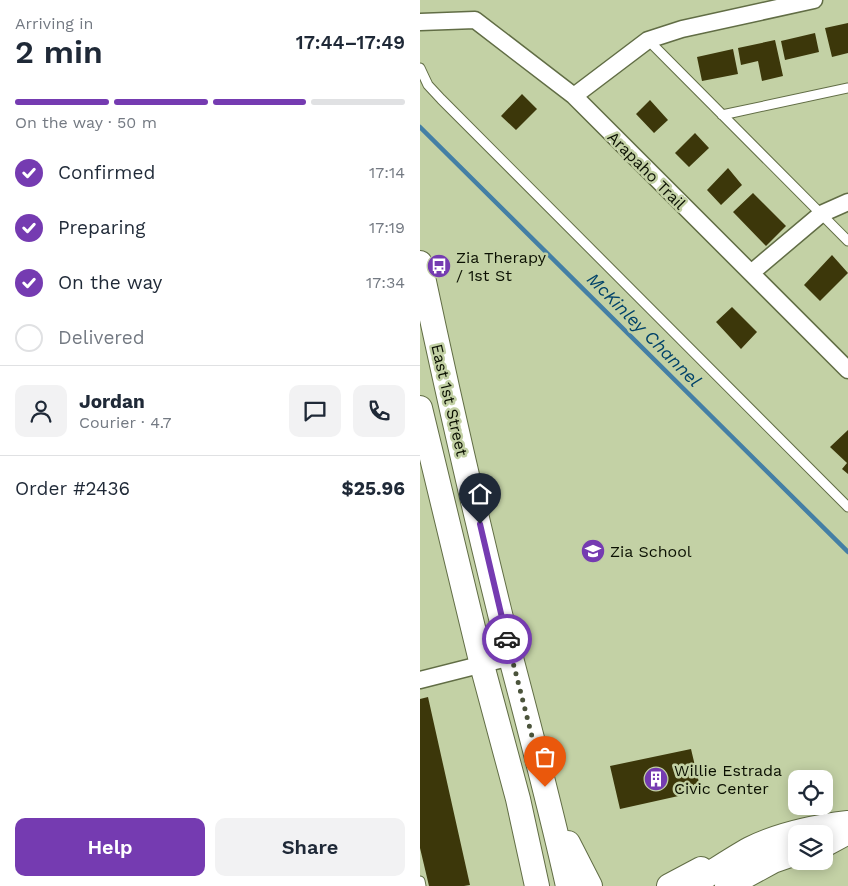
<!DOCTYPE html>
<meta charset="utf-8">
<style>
:root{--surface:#fff;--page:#f2f2f3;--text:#1f2937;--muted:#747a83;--line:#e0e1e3;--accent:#753bb1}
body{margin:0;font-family:"Work Sans",sans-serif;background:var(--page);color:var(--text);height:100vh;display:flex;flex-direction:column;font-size:19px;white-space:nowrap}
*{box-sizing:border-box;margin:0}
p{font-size:16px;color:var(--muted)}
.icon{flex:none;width:28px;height:28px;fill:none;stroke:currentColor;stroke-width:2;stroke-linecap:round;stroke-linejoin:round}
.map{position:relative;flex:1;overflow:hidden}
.side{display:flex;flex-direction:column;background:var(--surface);width:420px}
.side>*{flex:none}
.controls{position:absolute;left:368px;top:770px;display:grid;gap:10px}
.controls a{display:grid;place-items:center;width:45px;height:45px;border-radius:10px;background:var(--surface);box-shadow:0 2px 12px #0003;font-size:25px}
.pin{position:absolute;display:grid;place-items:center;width:42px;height:42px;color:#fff;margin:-51px -21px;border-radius:50% 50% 50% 0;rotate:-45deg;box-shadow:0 0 5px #0007}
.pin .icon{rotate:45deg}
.courier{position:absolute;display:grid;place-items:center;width:50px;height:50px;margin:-25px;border:4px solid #753bb1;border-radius:50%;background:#fff;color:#222;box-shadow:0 1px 6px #0007}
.headline em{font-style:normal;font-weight:600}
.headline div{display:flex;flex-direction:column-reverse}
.headline{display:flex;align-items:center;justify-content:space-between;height:85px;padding:0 15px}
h1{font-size:32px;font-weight:600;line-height:38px}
.bar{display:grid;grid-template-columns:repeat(4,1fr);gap:8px 5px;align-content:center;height:60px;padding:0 15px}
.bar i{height:6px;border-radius:4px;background:var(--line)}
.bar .on{background:var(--accent)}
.bar p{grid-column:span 4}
.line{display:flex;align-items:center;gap:12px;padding:0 15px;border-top:1px solid var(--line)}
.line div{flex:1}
.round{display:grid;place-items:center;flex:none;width:52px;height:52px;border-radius:10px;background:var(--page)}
ol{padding:0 15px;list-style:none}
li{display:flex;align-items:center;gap:15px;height:55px}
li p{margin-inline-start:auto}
li .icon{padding:5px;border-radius:50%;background:var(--accent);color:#fff;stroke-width:4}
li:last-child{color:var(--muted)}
li i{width:28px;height:28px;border:2px solid var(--line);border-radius:50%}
.button{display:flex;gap:10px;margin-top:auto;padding:10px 15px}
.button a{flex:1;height:58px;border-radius:10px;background:var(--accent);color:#fff;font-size:20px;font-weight:600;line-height:58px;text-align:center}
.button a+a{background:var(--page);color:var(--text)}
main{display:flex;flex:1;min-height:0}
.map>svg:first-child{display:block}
</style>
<main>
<section class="side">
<div class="headline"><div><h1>2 min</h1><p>Arriving in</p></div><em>17:44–17:49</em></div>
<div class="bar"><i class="on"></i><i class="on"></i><i class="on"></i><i></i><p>On the way · 50 m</p></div>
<ol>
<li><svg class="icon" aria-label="check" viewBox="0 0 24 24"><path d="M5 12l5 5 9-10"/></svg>Confirmed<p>17:14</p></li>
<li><svg class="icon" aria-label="check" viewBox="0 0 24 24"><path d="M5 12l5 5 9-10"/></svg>Preparing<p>17:19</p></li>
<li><svg class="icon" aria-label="check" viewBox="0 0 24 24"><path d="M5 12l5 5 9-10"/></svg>On the way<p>17:34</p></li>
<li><i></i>Delivered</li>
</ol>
<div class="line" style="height:90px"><a class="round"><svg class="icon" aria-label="person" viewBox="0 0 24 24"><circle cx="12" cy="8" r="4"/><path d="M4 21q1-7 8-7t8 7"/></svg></a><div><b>Jordan</b><p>Courier · 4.7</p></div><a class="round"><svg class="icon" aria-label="chat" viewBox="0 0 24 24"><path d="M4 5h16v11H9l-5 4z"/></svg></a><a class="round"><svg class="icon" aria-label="phone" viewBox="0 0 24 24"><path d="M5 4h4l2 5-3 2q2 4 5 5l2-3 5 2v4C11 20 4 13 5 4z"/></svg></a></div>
<div class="line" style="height:65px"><div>Order #2436</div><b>$25.96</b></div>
<div class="button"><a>Help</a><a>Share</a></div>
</section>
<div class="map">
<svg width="428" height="886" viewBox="0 0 428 886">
<rect width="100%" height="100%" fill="#c3d1a5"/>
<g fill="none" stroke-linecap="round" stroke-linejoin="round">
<path stroke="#447fa5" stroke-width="4.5" d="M 0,127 L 428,552"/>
</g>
<path fill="#3c370a" d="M 428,23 L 428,53 L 412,57 L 405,28 Z
M 395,33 L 399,52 L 365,60 L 361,41 Z
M 355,40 L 363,76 L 342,81 L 338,61 L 321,65 L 318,48 Z
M 313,49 L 318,74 L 282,81 L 277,57 Z
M 102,94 L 117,109 L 96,130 L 81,116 Z
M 230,100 L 248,120 L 234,133 L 216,114 Z
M 275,133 L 289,148 L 269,167 L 255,153 Z
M 308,168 L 322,185 L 301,205 L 287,190 Z
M 333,193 L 366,226 L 346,246 L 313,212 Z
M 412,255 L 428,273 L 400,301 L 384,285 Z
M 312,307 L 337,332 L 321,349 L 296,322 Z
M 428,430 L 428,474 L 422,469 L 427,463 L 410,447 Z
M 8,697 L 50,885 L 44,886 L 9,886 L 0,848 L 0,699 Z
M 271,749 L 281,791 L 200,809 L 190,766 Z"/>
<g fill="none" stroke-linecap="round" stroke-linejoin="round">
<g stroke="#616d45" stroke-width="11">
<path id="lane" d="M 228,40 L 428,241
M 0,68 L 8,85 L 21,99 L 428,507
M 302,115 L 428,88
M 0,881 L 1,886"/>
</g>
<g stroke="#616d45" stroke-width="19">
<path id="street" d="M 0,22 L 55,20 L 154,96 L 428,370
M 154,96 L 228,40 L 262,29 L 394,0
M 331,273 L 401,214 L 428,202
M 0,680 L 91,657"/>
</g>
<g stroke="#616d45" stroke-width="26">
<path id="secondary" d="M 0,263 C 28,395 58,527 91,658 C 111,734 131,809 148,886
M 0,408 L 62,665 L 98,799 L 117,886
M 148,843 L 170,886
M 404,845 L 428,832
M 249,886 L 281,869
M 270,886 C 290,874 310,860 330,849 C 360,834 395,827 428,823
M 307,886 L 353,861 L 376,853"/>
</g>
<use href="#lane" stroke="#fff" stroke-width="9"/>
<use href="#street" stroke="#fff" stroke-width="16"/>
<use href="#secondary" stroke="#fff" stroke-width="24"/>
</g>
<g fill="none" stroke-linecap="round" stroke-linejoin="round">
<path stroke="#4b543b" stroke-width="5" stroke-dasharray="0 9" d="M 87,639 L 125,787"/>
<path stroke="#753bb1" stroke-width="6" d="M 60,524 L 87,639"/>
</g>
<defs>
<g id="bus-disc" transform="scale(1.25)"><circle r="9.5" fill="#753bb1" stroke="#c3d1a5"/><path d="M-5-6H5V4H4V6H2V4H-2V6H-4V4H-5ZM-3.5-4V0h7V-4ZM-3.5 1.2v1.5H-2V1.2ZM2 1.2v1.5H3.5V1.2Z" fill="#fff"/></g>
<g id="school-disc" transform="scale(1.25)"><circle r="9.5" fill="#753bb1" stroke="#c3d1a5"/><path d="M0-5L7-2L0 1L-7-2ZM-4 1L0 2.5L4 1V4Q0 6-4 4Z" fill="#fff"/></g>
<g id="building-disc" transform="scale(1.25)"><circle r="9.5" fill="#753bb1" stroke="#c3d1a5"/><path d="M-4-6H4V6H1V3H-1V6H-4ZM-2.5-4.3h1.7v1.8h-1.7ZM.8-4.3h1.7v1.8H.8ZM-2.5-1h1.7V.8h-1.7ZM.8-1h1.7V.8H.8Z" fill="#fff"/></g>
</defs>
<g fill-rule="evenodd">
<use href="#bus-disc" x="19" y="266"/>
<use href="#school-disc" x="173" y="551"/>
<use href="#building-disc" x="236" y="779"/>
</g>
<g text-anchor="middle" stroke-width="5" stroke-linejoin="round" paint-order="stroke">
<g font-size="16" fill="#0b1002" stroke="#c3d1a5">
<text transform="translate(227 170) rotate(45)" y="6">Arapaho Trail</text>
<text transform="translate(30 400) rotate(77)" y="6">East 1st Street</text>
</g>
<g font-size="16" fill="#0b1002" stroke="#c3d1a5" text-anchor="start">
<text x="36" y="263">Zia Therapy<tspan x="36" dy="18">/ 1st St</tspan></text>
<text x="190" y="557">Zia School</text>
<text x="254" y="776">Willie Estrada<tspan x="254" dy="18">Civic Center</tspan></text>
</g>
<g font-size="18" font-style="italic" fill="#004269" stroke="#c3d1a5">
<text transform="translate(224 330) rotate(45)" y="6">McKinley Channel</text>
</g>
</g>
</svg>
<div class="controls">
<a><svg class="icon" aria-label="locate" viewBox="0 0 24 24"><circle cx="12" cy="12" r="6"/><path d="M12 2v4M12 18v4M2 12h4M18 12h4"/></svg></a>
<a><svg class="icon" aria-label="layers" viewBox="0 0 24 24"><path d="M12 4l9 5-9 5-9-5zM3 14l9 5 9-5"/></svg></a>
</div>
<div class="pin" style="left:125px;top:787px;background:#ea580c"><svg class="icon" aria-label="bag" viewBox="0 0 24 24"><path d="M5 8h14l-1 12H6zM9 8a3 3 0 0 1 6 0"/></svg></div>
<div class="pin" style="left:60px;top:524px;background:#1f2937"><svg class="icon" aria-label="home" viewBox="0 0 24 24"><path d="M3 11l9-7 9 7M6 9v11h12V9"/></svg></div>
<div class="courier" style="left:87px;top:639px"><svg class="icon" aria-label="car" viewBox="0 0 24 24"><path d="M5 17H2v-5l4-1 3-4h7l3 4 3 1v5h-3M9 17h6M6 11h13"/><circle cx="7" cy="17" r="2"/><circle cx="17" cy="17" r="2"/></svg></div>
</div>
</main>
